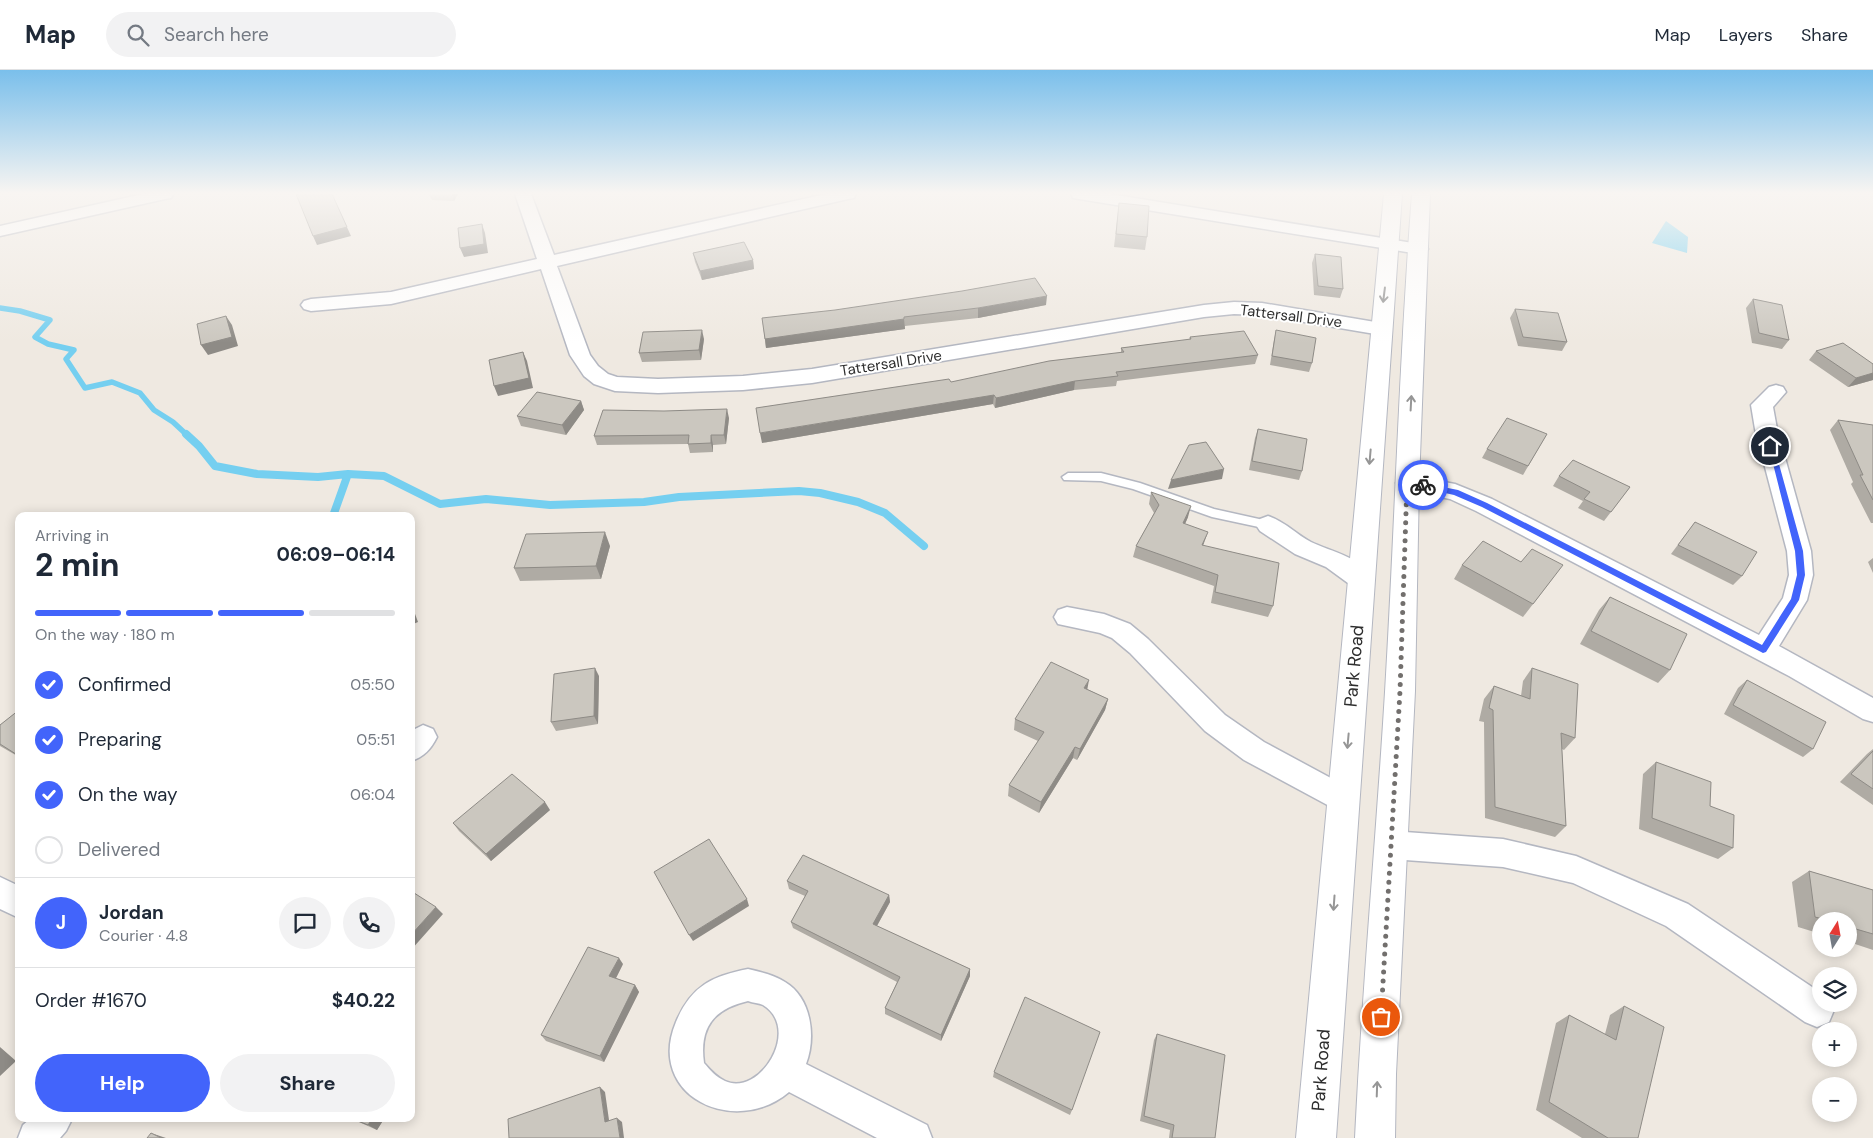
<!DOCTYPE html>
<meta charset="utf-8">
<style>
:root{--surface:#fff;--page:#f2f2f3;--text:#1f2937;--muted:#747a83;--line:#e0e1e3;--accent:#4264fb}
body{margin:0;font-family:"DM Sans",sans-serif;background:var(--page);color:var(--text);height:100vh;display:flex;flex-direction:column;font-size:19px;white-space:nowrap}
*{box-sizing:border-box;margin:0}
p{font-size:16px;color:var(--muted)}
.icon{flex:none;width:28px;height:28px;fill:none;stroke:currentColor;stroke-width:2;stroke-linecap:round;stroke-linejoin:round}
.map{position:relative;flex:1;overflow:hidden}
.side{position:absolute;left:15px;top:442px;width:400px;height:610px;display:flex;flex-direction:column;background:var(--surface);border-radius:10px;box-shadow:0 2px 12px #0003}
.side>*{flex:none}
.needle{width:32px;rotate:11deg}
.tools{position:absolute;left:1812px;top:842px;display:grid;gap:10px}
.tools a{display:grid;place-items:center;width:45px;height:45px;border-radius:50%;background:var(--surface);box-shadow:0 2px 12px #0003;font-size:25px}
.pin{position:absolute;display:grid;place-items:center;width:42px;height:42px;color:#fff;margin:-21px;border:2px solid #fff;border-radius:50%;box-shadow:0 1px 5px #0007}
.courier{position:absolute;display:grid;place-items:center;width:50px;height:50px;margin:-25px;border:4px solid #4264fb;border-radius:50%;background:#fff;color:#222;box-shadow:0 1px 6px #0007}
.headline em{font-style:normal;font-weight:700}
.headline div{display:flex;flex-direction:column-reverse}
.headline{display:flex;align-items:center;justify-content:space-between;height:85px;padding:0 20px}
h1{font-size:32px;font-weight:700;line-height:38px}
.bar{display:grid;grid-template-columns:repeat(4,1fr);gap:8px 5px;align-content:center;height:60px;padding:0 20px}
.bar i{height:6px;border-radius:4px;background:var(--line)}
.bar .active{background:var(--accent)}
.bar p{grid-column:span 4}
.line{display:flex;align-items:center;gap:12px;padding:0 20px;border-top:1px solid var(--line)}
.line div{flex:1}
.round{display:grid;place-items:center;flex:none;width:52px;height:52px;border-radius:26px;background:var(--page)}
ol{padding:0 20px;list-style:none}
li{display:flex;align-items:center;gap:15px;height:55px}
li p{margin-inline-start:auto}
li .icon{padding:5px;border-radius:50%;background:var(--accent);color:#fff;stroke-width:4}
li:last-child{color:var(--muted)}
li i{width:28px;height:28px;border:2px solid var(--line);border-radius:50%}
.action{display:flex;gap:10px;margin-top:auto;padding:10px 20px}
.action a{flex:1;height:58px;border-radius:30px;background:var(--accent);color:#fff;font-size:20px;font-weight:700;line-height:58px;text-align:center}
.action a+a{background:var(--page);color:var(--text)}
header{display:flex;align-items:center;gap:30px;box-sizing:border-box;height:70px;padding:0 25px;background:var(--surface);border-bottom:1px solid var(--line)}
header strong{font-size:24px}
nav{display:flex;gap:28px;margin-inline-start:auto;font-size:18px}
.search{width:350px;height:45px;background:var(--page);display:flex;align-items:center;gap:12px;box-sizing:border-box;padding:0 18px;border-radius:28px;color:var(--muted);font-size:19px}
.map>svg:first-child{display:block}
</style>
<header>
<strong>Map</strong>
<div class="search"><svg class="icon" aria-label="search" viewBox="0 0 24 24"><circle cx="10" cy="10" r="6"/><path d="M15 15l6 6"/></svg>Search here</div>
<nav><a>Map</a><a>Layers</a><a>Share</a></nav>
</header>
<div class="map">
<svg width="1873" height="1068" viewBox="0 0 1873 1068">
<rect width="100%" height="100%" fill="#efe9e1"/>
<path fill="#75cff0" d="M 1666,151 L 1688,167 L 1687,183 L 1652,173 Z"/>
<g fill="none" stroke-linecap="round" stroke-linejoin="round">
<path stroke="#75cff0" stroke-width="5.5" d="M 0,238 L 20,241 L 50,250 L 35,267 L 48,274 L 74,280 L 66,289 L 85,318 L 112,312 L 140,323 L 154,340 L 173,352 L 187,365"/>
<path stroke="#75cff0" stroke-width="8" d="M 186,364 L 199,376 L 215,396 L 257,404 L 318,407 L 348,404 L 384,406 L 440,434 L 486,429 L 550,435 L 644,432 L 679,427 L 799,421 L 820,423 L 858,432 L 885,443 L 924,476
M 333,446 L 348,404"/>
<g stroke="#b4b7c1" stroke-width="3">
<path id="service" d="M 1068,403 L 1101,403 L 1140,413 L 1214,439 L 1268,451 L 1274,455 L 1268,459 L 1212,447 L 1133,419 L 1101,411 L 1064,410 L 1062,407 Z"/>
</g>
<g stroke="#b4b7c1" stroke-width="3">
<path id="minor" d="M 143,124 L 173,124 L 171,128 L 165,129 L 0,166 L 0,156 Z
M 515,124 L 531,124 L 554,185 L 826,124 L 856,124 L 854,128 L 848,129 L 557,196 L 590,285 L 598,296 L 608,304 L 617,307 L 658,309 L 743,306 L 812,299 L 1204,235 L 1234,232 L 1262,233 L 1381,253 L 1388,255 L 1391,259 L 1388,263 L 1381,265 L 1262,245 L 1234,244 L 1204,247 L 812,313 L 743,320 L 658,323 L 615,321 L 594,314 L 584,306 L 570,285 L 541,199 L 391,234 L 311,241 L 304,239 L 301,235 L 304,231 L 311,229 L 391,222 L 537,189 Z
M 1071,124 L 1110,124 L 1419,174 L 1425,175 L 1428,179 L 1425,183 L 1419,184 L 1079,129 L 1073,128 Z
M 1776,315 L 1783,317 L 1786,322 L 1773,337 L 1777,359 L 1811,481 L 1813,505 L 1807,530 L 1779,576 L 1873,628 L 1873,652 L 1863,649 L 1789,606 L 1476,441 L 1450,429 L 1399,419 L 1396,413 L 1399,407 L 1407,405 L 1455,414 L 1492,429 L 1759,565 L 1783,528 L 1789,505 L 1787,481 L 1755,359 L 1751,335 L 1769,317 Z
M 1268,446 C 1284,451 1296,464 1311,472 C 1332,482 1361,487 1373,509 L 1370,516 L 1361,518 L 1352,516 L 1326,497 L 1295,484 L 1260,461 L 1256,455 L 1260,449 Z
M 1067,537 L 1104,544 L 1130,554 L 1148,569 L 1225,645 L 1264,672 L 1353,720 L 1357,729 L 1353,738 L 1343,742 L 1333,738 L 1244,690 L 1205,661 L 1130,583 L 1112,568 L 1100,563 L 1058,554 L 1054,547 L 1058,540 Z
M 423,655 L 433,659 L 437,667 C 431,679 424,687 411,691 L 411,661 Z
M 1391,761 L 1503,769 L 1576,786 L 1688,834 L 1821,923 L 1821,934 L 1831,934 L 1834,940 L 1829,952 L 1817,957 L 1805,952 L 1666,856 L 1573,813 L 1503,797 L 1391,789 L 1380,785 L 1376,775 L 1380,765 Z
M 0,807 L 19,816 L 19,848 L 0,839 Z
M 748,899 C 761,902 774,905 785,912 C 812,928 816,968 806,994 L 927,1055 L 932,1068 L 877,1068 L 789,1022 C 735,1068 645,1026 676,952 C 691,916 712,906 748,899 ZM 748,931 C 753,933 759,933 763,935 C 802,959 760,1027 725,1011 C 716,1007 710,1000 704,993 C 699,957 714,939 748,931 Z
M 30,1049 L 72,1049 L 66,1061 L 60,1068 L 18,1068 L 23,1055 Z"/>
</g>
<g stroke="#b4b7c1" stroke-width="2">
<path id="secondary" d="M 1384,124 L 1402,124 L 1336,1068 L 1296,1068 Z
M 1412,124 L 1430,124 L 1419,413 L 1415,621 L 1396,1004 L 1395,1068 L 1355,1068 C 1362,919 1376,771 1385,622 C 1395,456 1399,290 1412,124 Z"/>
</g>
<use href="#service" fill="#fff" fill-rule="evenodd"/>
<use href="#minor" fill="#fff" fill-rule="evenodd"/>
<use href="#secondary" fill="#fff" fill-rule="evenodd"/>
</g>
<path fill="#afaba4" d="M 429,124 L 458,124 L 454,131 L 432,130 Z
M 1119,133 L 1147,167 L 1145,180 L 1114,177 Z
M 693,183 L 753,190 L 754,199 L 702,210 L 695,192 Z
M 1315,184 L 1343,219 L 1340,228 L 1314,225 L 1312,193 Z
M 1753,229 L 1789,270 L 1782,279 L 1752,273 L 1746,238 Z
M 1046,235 L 978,248 L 905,256 L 905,259 L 766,278 L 762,248 Z
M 1515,239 L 1567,272 L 1562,281 L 1518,276 L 1510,248 Z
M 1276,260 L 1312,293 L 1309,302 L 1270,295 L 1274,270 Z
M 1190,267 L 1258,285 L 1255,294 L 1117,311 L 1116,316 L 1074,320 L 995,338 L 993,334 L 762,373 L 1121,283 L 1121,278 L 1189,270 Z
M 704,269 L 701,290 L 642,292 L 639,283 Z
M 1816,281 L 1873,294 L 1873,310 L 1848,317 L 1809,290 Z
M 581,331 L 584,340 L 566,365 L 521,356 L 517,346 Z
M 729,348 L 726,374 L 713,375 L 713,382 L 690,383 L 688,374 L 597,375 L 594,366 Z
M 1838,350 L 1873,355 L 1873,453 L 1871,453 L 1851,414 L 1853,412 L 1830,360 Z
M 1258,359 L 1302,401 L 1299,410 L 1249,400 L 1255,368 Z
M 1547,364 L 1523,405 L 1482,388 L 1487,379 Z
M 1559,406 L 1630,417 L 1604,451 L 1578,438 L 1583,431 L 1553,416 Z
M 1151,422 L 1188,447 L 1185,454 L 1204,473 L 1203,475 L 1273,536 L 1268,547 L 1211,533 L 1214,516 L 1133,487 L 1136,476 L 1154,443 L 1149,434 Z
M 1695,452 L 1742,506 L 1733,515 L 1671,484 Z
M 610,476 L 601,509 L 520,511 L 514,498 Z
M 1873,488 L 1873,503 L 1868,492 Z
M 1521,492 L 1553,508 L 1523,547 L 1454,509 L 1462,495 Z
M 1610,527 L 1670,600 L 1658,613 L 1580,574 L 1599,540 Z
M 1532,598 L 1575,668 L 1564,680 L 1562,679 L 1566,756 L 1555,767 L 1485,748 L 1484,652 L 1479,651 L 1484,629 L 1494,616 L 1521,626 L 1523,611 Z
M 599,606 L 598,654 L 556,661 L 551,652 Z
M 1747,610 L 1813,679 L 1803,687 L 1724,644 L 1738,618 Z
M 1087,619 L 1108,629 L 1105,640 L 1077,690 L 1073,688 L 1039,743 L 1008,726 L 1009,715 L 1038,671 L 1014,660 L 1015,649 Z
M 19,640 L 19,687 L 0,676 L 0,655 Z
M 1873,679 L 1873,735 L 1840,712 L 1867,684 Z
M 1656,692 L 1710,736 L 1733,778 L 1718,789 L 1639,759 L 1643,704 Z
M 550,740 L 491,791 L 459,761 L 453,753 Z
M 1809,801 L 1873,820 L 1873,880 L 1849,872 L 1849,851 L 1821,851 L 1821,864 L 1798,857 L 1792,812 Z
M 787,811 L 889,825 L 890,832 L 877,856 L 970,899 L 970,906 L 941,971 L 885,944 L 885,938 L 897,912 L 793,858 L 791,852 L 805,826 L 789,819 Z
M 623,894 L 616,908 L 635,915 L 639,922 L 604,992 L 546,971 L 541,965 Z
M 1624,936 L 1638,1068 L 1582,1068 L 1536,1040 L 1556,953 L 1569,945 L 1605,964 L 1610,945 Z
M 1157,964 L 1215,1068 L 1169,1068 L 1170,1060 L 1140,1051 L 1154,970 Z
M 994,1002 L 1072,1040 L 1070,1045 L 993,1007 Z
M 352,1049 L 384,1049 L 377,1060 Z"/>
<path fill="#8e8b86" d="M 332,124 L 351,166 L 317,175 L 313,166 Z
M 452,124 L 458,124 L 454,131 Z
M 482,154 L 485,163 L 488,183 L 464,187 L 460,178 Z
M 753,190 L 754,199 L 702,210 L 700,201 Z
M 1047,226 L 1046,235 L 978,248 L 978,238 Z
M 226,246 L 232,255 L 238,276 L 208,285 L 201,275 Z
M 904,249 L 905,259 L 766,278 L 765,269 Z
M 702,260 L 704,269 L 701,290 L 699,280 Z
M 523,282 L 527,291 L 533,318 L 498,326 L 494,316 Z
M 1873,303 L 1873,310 L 1848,317 L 1856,308 Z
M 1075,311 L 1074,320 L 995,338 L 996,328 Z
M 994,325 L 993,334 L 762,373 L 760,363 Z
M 581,331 L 584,340 L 566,365 L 562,355 Z
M 727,339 L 729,348 L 726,374 L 724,365 Z
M 711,365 L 713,375 L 713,382 L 711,373 Z
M 1224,399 L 1222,409 L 1168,419 L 1171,410 Z
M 1191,436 L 1188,447 L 1180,465 L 1183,453 Z
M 605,462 L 610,476 L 601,509 L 596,496 Z
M 1208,462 L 1204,473 L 1198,486 L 1202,475 Z
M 411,533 L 418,552 L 411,555 Z
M 595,598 L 599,606 L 598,654 L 594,646 Z
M 1089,610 L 1087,621 L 1084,618 Z
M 1108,629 L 1105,640 L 1077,690 L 1080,679 Z
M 1075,677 L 1073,688 L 1039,743 L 1041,732 Z
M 545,732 L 550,740 L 491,791 L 486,784 Z
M 889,825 L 890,832 L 874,861 L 873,854 Z
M 747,829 L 749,836 L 693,871 L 689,865 Z
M 436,837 L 443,844 L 411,880 L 411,865 Z
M 619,888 L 623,894 L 614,912 L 609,906 Z
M 970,899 L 970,906 L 941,971 L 941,965 Z
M 635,915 L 639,922 L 604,992 L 600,986 Z
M 0,977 L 16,991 L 0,1006 Z
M 411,997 L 415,1000 L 411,1006 Z
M 600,1017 L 605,1022 L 610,1057 L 605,1052 Z
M 617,1048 L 622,1052 L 624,1068 L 620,1068 Z
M 225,1049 L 235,1049 L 232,1052 Z
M 372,1049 L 384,1049 L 377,1060 L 368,1055 Z
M 151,1063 L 166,1068 L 161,1068 Z"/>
<path fill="#cbc7bf" stroke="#8e8b86" d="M 296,124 L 332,124 L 347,157 L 313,166 Z
M 1119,133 L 1149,136 L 1147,167 L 1116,164 Z
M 482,154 L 484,174 L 460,178 L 458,158 Z
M 744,172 L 753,190 L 700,201 L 693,183 Z
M 1315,184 L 1341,187 L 1343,219 L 1318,216 Z
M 1035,208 L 1047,226 L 978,238 L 904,247 L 904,249 L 765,269 L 762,248 L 835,240 L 962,221 Z
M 1753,229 L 1782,235 L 1789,270 L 1759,263 Z
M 1515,239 L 1558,243 L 1567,272 L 1523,267 Z
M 226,246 L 232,267 L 201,275 L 197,254 Z
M 702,260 L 699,280 L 639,283 L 643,262 Z
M 1276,260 L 1316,268 L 1312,293 L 1272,286 Z
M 1244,261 L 1258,285 L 1116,302 L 1118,306 L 1075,311 L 996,328 L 994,325 L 760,363 L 756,338 L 949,309 L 951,312 L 1049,291 L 1124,282 L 1121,278 L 1191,269 L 1190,267 Z
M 1843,273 L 1873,294 L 1873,303 L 1856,308 L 1816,281 Z
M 523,282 L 529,308 L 494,316 L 489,290 Z
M 537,322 L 581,331 L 562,355 L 517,346 Z
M 727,339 L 724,365 L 711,365 L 711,373 L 688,374 L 689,365 L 594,366 L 603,340 L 664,341 Z
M 1507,348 L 1547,364 L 1528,396 L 1487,379 Z
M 1838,350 L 1873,355 L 1873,430 L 1860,405 L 1863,405 Z
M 1258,359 L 1307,369 L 1302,401 L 1252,391 Z
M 1206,372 L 1224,399 L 1171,410 L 1189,375 Z
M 1573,390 L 1630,417 L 1611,442 L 1584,429 L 1590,422 L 1559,406 Z
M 1151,422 L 1191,436 L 1183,453 L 1208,462 L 1202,475 L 1279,493 L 1273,536 L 1215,522 L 1218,505 L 1136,476 L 1159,435 Z
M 1695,452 L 1757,482 L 1742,506 L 1678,475 Z
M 605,462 L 596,496 L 514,498 L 526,464 Z
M 1483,471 L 1521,492 L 1532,479 L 1563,495 L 1533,534 L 1462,495 Z
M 1610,527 L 1687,564 L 1670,600 L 1591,561 Z
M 1051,592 L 1089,610 L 1084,618 L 1108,629 L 1080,679 L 1075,677 L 1041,732 L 1009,715 L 1044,662 L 1015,649 Z
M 595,598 L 594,646 L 551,652 L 554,604 Z
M 1532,598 L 1578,614 L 1575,668 L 1561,663 L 1566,756 L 1495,737 L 1493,640 L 1489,638 L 1494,616 L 1530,629 Z
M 1747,610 L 1826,652 L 1813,679 L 1733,635 Z
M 19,640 L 19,686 L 0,674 L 0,655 Z
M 1873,681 L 1873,719 L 1851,704 Z
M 1656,692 L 1711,712 L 1710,736 L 1734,745 L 1733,778 L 1652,748 Z
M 512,704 L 545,732 L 486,784 L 453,753 Z
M 709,769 L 747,829 L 689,865 L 654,802 Z
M 803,785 L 889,825 L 873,854 L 970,899 L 941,965 L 885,938 L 900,907 L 791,852 L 808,821 L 787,811 Z
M 1809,801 L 1873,820 L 1873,864 L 1849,857 L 1849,851 L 1830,851 L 1815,847 Z
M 411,821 L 436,837 L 411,865 Z
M 588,877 L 619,888 L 609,906 L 635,915 L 600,986 L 541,965 Z
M 1025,927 L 1100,962 L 1072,1040 L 994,1002 Z
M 1624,936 L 1664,957 L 1638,1068 L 1608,1068 L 1549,1032 L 1569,945 L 1616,970 Z
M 1157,964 L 1225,985 L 1215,1068 L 1172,1068 L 1174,1055 L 1144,1046 Z
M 600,1017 L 605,1052 L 617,1048 L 620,1068 L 509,1068 L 508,1049 Z
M 353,1049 L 372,1049 L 368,1055 Z
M 151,1063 L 161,1068 L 147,1068 Z"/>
<defs><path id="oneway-shaft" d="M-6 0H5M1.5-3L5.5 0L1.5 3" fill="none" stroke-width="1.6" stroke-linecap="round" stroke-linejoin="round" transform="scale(1.25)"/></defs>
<g stroke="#969696">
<use href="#oneway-shaft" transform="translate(1384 225) rotate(97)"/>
<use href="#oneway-shaft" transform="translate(1411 333) rotate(-87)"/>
<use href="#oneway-shaft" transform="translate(1370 387) rotate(95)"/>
<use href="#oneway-shaft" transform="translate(1348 671) rotate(95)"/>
<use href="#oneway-shaft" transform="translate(1334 833) rotate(94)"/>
<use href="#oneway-shaft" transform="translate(1377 1019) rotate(-88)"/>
</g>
<linearGradient id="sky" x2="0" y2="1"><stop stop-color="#7abfeb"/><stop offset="0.45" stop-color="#f8f5f2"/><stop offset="1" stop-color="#f8f5f2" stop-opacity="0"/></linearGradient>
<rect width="1873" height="273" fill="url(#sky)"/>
<path fill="#4264fb" d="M 1768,374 L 1774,376 L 1803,481 L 1805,505 L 1799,530 L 1766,582 L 1763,583 L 1482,437 L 1454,425 L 1423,418 L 1419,415 L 1423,413 L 1458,420 L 1487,433 L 1762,575 L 1791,529 L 1797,505 L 1795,481 Z"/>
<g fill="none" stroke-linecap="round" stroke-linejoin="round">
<path stroke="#726f6d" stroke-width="5" stroke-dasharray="0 9" d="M 1381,947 L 1400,621 L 1407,413 L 1423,415"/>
</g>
<g text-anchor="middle" stroke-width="4" stroke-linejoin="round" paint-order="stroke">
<g font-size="15" fill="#2e2e2e" stroke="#fff">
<text transform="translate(1291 246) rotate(7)" y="5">Tattersall Drive</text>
<text transform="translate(891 293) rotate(-9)" y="5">Tattersall Drive</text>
</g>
<g font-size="18" fill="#2e2e2e" stroke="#fff">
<text transform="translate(1354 596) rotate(-85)" y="6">Park Road</text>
<text transform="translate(1321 1000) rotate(-86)" y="6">Park Road</text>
</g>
</g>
</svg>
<div class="tools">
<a><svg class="needle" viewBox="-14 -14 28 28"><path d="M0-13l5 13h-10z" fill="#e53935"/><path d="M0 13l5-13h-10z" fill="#747a83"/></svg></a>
<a><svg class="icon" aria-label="layers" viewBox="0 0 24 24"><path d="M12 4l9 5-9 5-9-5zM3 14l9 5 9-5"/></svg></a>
<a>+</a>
<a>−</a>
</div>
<div class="pin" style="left:1381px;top:947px;background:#ea580c"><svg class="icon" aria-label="bag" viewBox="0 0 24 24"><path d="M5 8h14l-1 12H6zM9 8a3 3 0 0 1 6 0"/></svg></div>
<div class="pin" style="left:1770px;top:376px;background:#1f2937"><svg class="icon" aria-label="home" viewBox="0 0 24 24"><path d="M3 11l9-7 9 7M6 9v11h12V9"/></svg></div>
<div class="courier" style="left:1423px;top:415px"><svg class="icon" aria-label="bike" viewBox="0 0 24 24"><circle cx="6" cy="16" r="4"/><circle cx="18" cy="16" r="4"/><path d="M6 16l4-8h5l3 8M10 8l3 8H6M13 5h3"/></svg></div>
<section class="side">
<div class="headline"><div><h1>2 min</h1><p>Arriving in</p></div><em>06:09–06:14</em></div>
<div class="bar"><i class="active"></i><i class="active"></i><i class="active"></i><i></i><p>On the way · 180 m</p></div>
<ol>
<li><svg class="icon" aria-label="check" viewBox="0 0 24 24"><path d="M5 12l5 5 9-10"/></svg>Confirmed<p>05:50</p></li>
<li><svg class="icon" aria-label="check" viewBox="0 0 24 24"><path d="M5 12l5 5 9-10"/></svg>Preparing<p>05:51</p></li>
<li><svg class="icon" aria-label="check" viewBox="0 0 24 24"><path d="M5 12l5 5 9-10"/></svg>On the way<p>06:04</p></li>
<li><i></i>Delivered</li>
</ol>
<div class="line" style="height:90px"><b class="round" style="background:var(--accent);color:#fff">J</b><div><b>Jordan</b><p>Courier · 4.8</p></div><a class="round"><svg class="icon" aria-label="chat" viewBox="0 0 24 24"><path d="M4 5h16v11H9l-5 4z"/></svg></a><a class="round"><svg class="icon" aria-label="phone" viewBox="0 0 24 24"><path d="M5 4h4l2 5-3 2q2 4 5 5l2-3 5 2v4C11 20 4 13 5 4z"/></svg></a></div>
<div class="line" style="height:65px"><div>Order #1670</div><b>$40.22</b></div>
<div class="action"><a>Help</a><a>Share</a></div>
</section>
</div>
